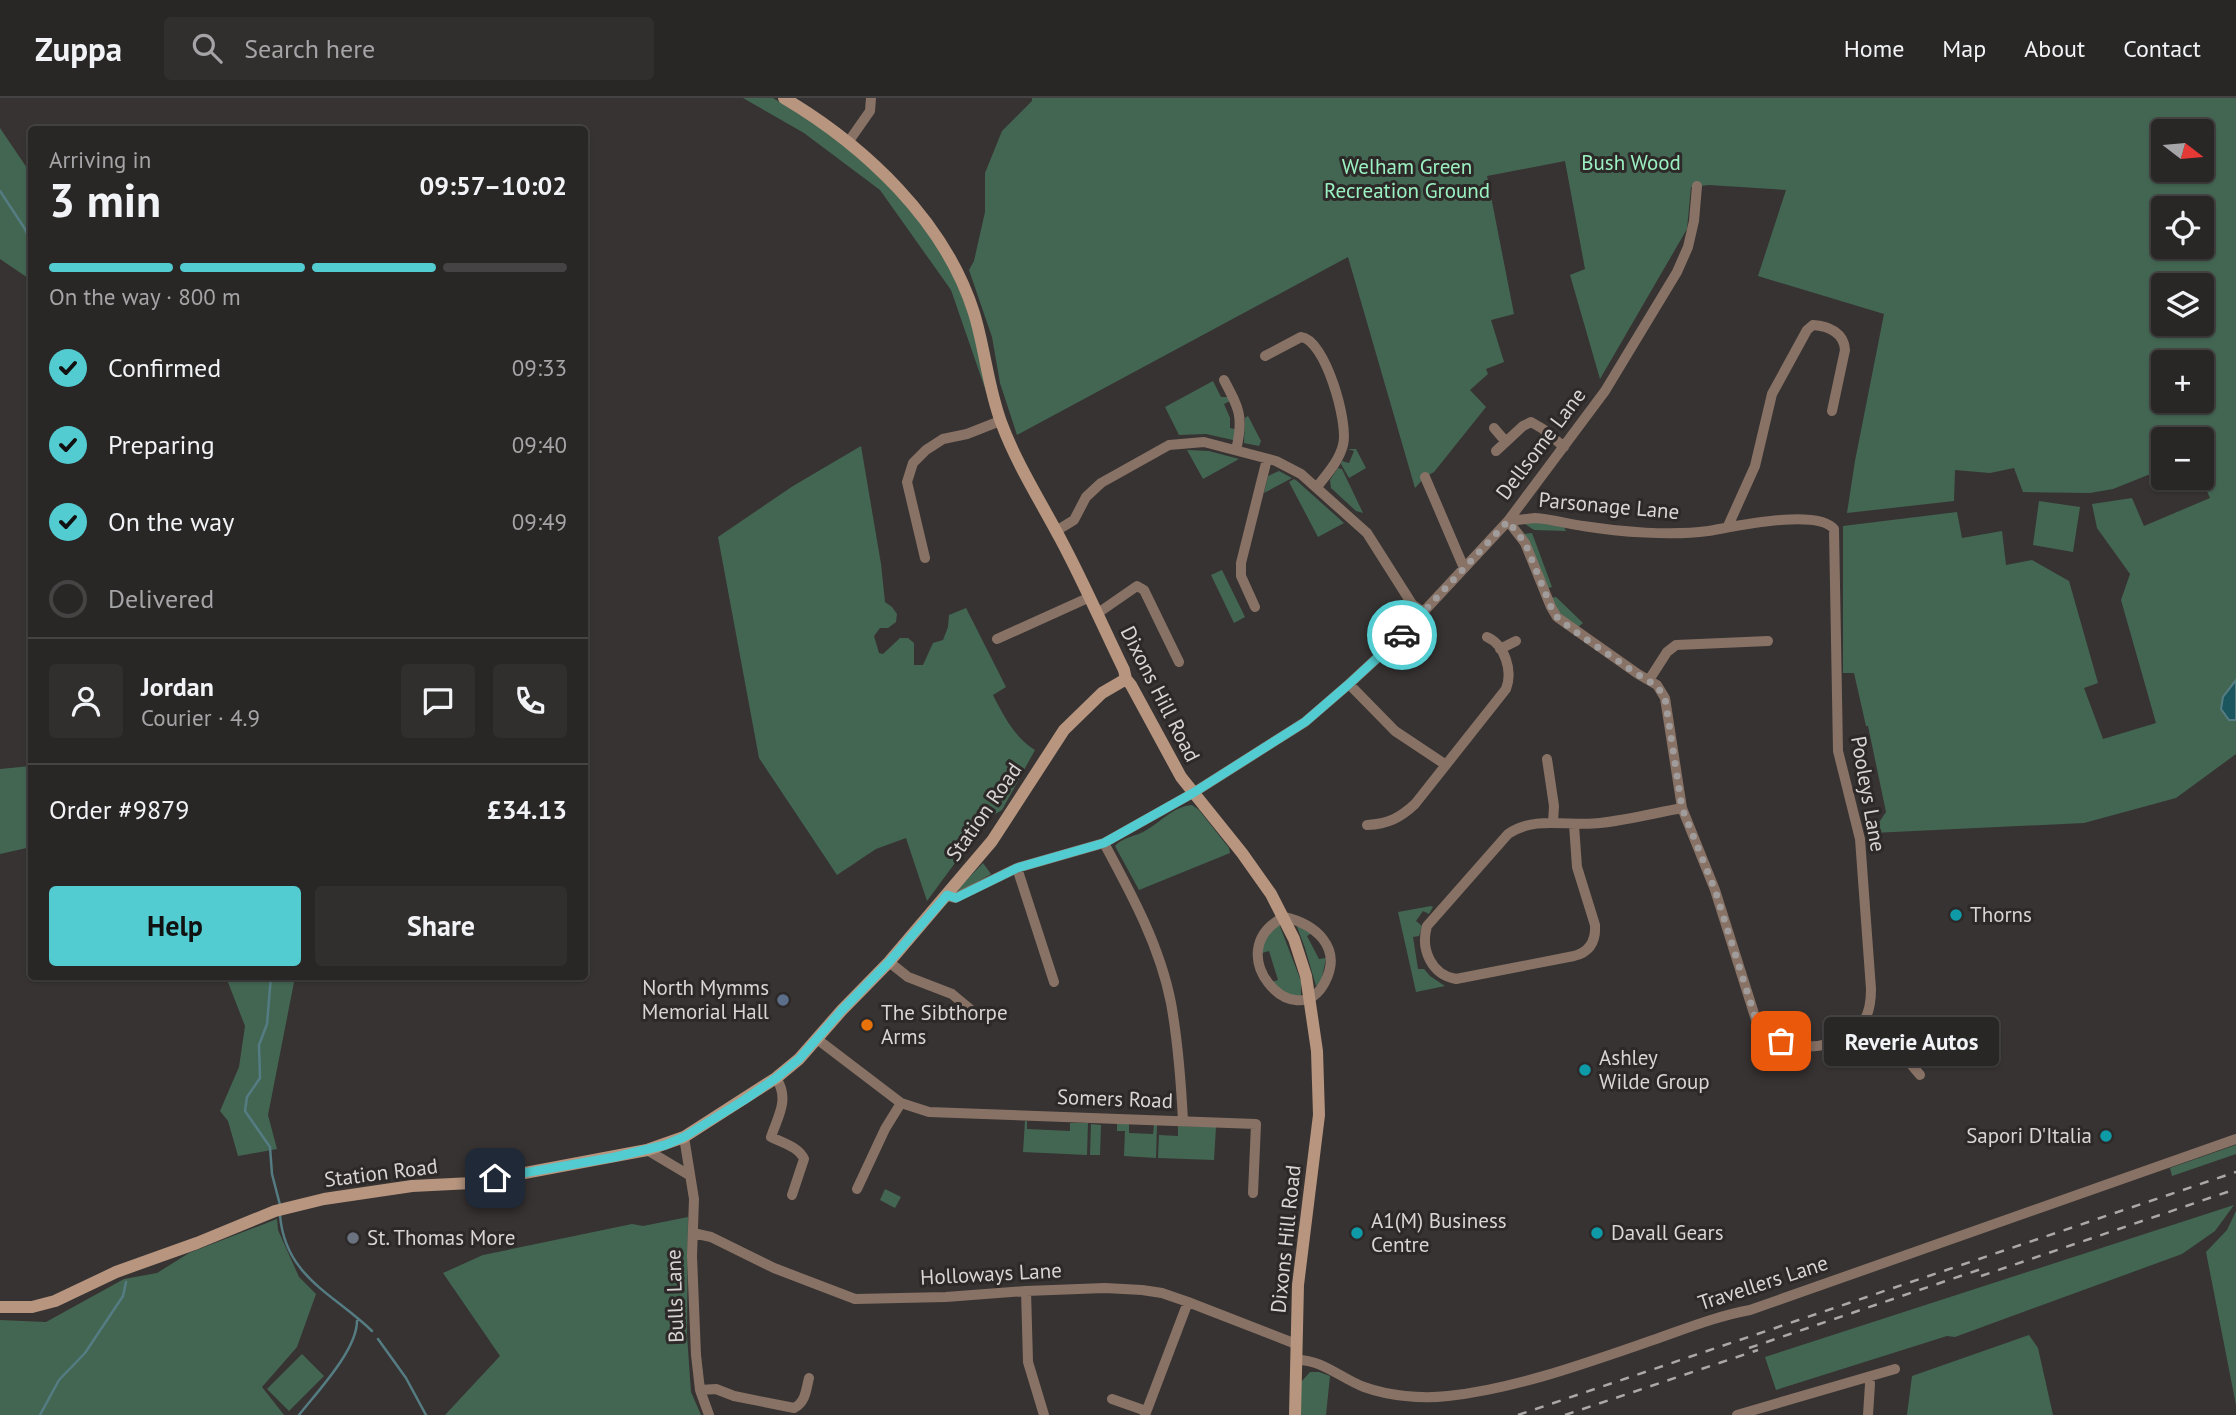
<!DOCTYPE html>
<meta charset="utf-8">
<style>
:root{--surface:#292626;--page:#312e2e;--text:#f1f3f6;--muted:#a5a5a7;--line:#454343;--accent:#52ccd0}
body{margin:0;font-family:"PT Sans",sans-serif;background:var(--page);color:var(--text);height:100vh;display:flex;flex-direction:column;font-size:26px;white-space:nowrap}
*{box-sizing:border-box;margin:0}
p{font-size:23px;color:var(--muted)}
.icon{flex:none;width:38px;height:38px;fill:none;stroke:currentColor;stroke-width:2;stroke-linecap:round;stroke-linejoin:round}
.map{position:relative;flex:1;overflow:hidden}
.drawer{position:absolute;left:28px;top:28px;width:560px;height:854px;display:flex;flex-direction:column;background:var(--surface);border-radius:7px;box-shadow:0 2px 5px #0004,0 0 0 2px var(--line)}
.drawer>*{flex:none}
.needle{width:46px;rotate:106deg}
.controls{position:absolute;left:2151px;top:21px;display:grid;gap:14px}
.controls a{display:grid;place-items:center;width:63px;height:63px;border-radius:7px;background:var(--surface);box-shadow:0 2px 5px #0004,0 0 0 2px var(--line);font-size:35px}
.pin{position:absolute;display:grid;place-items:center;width:60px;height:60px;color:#fff;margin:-30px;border-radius:14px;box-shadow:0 4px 10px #0006}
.courier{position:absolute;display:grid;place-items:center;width:70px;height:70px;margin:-35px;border:5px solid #52ccd0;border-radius:50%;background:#fff;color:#222;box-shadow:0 2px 9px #0007}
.bubble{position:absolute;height:49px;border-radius:7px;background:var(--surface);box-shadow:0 2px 5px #0004,0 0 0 2px var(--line);font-size:23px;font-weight:700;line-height:49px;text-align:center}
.summary em{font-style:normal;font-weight:700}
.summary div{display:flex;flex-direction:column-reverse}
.summary{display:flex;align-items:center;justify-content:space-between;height:119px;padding:0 21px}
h1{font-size:46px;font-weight:700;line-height:52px}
.bar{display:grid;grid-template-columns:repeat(4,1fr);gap:10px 7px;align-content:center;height:84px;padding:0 21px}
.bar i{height:9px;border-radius:5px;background:var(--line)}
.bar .on{background:var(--accent)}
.bar p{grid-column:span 4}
.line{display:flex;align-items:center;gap:18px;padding:0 21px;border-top:2px solid var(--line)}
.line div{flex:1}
.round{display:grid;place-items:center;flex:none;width:74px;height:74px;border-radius:7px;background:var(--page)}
ol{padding:0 21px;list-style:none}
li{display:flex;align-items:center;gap:21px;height:77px}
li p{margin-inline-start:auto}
li .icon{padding:7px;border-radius:50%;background:var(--accent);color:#111;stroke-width:4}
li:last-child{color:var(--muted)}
li i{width:38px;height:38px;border:4px solid var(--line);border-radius:50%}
.button{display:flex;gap:14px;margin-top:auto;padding:14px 21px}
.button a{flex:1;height:80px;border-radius:7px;background:var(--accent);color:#111;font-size:28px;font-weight:700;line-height:80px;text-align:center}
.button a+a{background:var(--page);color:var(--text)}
header{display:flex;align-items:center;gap:42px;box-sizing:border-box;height:98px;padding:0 35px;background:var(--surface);border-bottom:2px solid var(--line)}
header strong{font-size:33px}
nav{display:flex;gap:38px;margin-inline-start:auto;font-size:24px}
.search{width:490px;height:63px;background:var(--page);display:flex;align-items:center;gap:18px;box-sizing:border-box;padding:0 24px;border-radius:7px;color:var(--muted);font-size:26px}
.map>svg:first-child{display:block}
</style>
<header>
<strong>Zuppa</strong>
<div class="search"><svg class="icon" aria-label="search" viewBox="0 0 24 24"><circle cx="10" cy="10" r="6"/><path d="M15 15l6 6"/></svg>Search here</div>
<nav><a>Home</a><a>Map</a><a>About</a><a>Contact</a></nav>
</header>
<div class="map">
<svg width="2236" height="1317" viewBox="0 0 2236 1317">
<rect width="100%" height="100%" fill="#373332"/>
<path fill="#436653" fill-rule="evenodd" d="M 743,0 L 773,0 L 843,43 L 877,72 L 937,145 L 956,183 L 974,229 L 989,302 L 951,192 L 880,92 L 804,35 Z
M 1032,0 L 2236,0 L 2236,656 L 2176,700 L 2084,725 L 1872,735 L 1886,714 L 1868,628 L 1866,628 L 1854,575 L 1843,575 L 1843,428 L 1957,414 L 1962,440 L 2002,433 L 2006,467 L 2032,462 L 2069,483 L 2098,585 L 2084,590 L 2103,641 L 2156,625 L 2121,502 L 2130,476 L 2097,430 L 2092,406 L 2132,400 L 2144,428 L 2210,400 L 2201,380 L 2202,341 L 2163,341 L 2163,371 L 2113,391 L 2090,395 L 2023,394 L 2014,370 L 1990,375 L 1955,372 L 1954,403 L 1847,415 L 1855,363 L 1884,216 L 1758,178 L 1786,92 L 1709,87 L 1691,89 L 1687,131 L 1600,281 L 1570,177 L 1585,171 L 1565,63 L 1487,78 L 1514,216 L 1491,222 L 1504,264 L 1486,271 L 1488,276 L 1470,292 L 1486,309 L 1434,374 L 1425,379 L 1415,390 L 1348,159 L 1017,337 L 1000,285 L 992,239 L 969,172 L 974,163 L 985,114 L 985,75 L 1002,33 L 1032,3 ZM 2163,33 L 2202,33 L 2202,72 L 2163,72 ZM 2163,110 L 2202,110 L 2202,149 L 2163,149 ZM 2163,187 L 2202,187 L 2202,226 L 2163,226 ZM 2163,264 L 2202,264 L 2202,303 L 2163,303 Z
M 0,30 L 27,70 L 31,73 L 31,182 L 0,161 Z
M 1213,283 L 1221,299 L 1229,299 L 1230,303 L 1224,306 L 1230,320 L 1230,330 L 1238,332 L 1233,342 L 1206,336 L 1179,337 L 1165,309 Z
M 1248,318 L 1261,343 L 1259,348 L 1244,345 L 1245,320 Z
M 861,348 L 881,466 L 885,504 L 892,509 L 897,516 L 896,524 L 888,530 L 880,530 L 874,538 L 879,555 L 883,556 L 900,540 L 908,540 L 914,545 L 914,567 L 923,567 L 933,545 L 943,542 L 948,529 L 949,517 L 966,510 L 1006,589 L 993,597 C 1003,617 1015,640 1035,652 L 1002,712 L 975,728 L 966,750 L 927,803 L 906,740 L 876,751 L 837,777 L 759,660 L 718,439 L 793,388 Z
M 1348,351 L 1356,351 L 1366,370 L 1349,380 L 1341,366 L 1342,363 L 1349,365 L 1354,353 Z
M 1187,352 L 1209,353 L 1239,361 L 1203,381 Z
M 1338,370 L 1342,371 L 1363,415 L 1356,413 L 1331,390 L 1330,382 Z
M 1279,373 L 1292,380 L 1264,395 L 1268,378 Z
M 1294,381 L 1297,383 L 1344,425 L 1318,439 L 1289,384 Z
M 2039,403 L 2080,409 L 2073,454 L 2033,447 Z
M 1535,424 L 1564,429 L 1566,433 L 1534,432 L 1525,426 Z
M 1532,435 L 1552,489 L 1548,490 L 1523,436 Z
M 1222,472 L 1245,519 L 1234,525 L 1211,477 Z
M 1556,499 L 1583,525 L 1577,530 L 1559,514 L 1550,500 Z
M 31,668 L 31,749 L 0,756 L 0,671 Z
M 1192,707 L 1199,712 L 1229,750 L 1230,755 L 1139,792 L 1115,748 C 1122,740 1132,739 1141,735 C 1158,727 1173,708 1192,707 Z
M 983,765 L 991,776 L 960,794 L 958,791 Z
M 1431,808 L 1433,809 L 1429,816 L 1423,813 L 1416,823 L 1422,828 L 1419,838 L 1413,839 L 1418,871 L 1424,871 L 1430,878 L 1445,888 L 1416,894 L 1398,814 Z
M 1279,826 L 1301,883 L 1301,898 L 1289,899 L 1272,884 L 1278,882 L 1269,853 L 1262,855 L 1262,840 Z
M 1296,826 L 1312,835 L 1307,838 L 1319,861 L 1326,860 L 1321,884 L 1316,888 L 1305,850 Z
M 226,879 L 295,879 L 268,1017 L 277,1051 L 238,1058 L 228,1023 L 220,1013 L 239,969 L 245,928 Z
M 1025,1023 L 1027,1023 L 1027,1031 L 1070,1033 L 1070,1025 L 1088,1025 L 1087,1057 L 1023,1054 Z
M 1117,1025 L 1129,1026 L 1129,1035 L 1153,1036 L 1154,1027 L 1157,1027 L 1156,1060 L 1124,1058 L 1125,1033 L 1117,1033 Z
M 1091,1026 L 1101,1027 L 1100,1057 L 1090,1057 Z
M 1178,1028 L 1216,1029 L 1214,1062 L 1158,1060 L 1159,1037 L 1178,1038 Z
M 2236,1047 L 2236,1056 L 2172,1078 L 2170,1070 Z
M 885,1091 L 901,1099 L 895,1110 L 880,1102 Z
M 2234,1107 L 2215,1133 L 2182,1156 L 1955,1239 L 1947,1238 L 1776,1292 L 1765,1259 Z
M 2236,1113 L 2236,1307 L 2206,1154 L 2227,1132 Z
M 688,1119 L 687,1237 L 691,1294 L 701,1317 L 445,1317 L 500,1258 L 443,1175 L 483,1157 L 632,1126 L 643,1128 Z
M 277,1121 L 278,1132 L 299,1179 L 316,1196 L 297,1249 L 262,1289 L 284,1317 L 0,1317 L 0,1222 L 46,1224 L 124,1181 L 157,1175 L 189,1155 Z
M 2029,1237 L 2038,1250 L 2053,1317 L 1907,1317 L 1912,1278 Z
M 302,1256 L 324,1278 L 289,1313 L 267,1291 Z
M 1310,1274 L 1319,1274 L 1330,1278 L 1326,1317 L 1301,1317 L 1301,1284 Z"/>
<path fill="#1b565f" stroke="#547c82" stroke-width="2" d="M 2236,582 L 2236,622 L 2229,622 L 2221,611 L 2223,599 Z"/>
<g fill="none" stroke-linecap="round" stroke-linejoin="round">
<path stroke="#547c82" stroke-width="2.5" d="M 0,93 L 25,131 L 32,148
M 271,878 L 267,926 L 259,947 L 260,980 L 247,999 L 245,1013 L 270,1049 L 272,1076 L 280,1107
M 280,1117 C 285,1179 334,1196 372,1233
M 378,1241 L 406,1280 L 426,1317
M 40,1317 L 59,1282 L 85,1255 L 123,1198 L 126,1184
M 299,1317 C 317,1294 357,1252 357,1223"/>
<path stroke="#887265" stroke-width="10" d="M 849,43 L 870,13 L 871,0
M 1265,258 L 1301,239 C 1325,241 1349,325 1343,347 C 1339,363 1327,376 1317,389
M 1224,282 C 1239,310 1244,319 1236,352
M 1494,330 L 1506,344
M 1496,353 L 1523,328 L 1531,324 L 1543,331 L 1564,349
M 1425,379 L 1464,470
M 1535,420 C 1552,421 1567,426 1583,428 C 1620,434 1671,438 1708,433 C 1733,429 1816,410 1834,431 L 1838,653 L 1860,741 L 1871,891 C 1871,902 1870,913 1864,923 C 1861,928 1856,931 1852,934 C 1823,955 1781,954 1757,925 L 1715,792 L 1682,710 L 1665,600 L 1657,587 L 1638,576 L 1557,519 L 1551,509 L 1525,445 L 1508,423 Z
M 1728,428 L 1755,368 L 1772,296 L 1807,232 L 1813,227 C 1829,228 1844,235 1845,252 L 1832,313
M 1056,433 L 1074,422 L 1086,399 L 1101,385 L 1169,347 L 1204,344 L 1276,363 L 1301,376 L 1367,435 L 1412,506 L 1423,514
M 925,460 L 907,384 L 913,365 L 926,352 L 943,341 L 967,336 L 1000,323
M 1255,509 L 1241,478 L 1241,465 L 1267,361
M 1098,515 L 1137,488 L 1144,492 L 1179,564
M 997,541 L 1090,499
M 1500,551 L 1516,543
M 1649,582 L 1667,554 L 1676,547 L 1768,543
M 1349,586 L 1395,633 L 1446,667
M 1547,661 L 1554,708 L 1553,725
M 1367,727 C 1388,726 1400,720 1415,706 L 1506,591 C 1513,573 1505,547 1487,539
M 1574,727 L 1577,769 L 1595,827 C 1596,843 1590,854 1574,858 L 1456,881 C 1432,877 1420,852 1427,828 L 1508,736 C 1535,717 1570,729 1600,725 C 1628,722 1655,715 1682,710
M 1104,745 C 1131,795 1160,848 1171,905 C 1178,944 1181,983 1183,1023
M 1017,770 L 1054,884
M 947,798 L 955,800 L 1017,770 L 1104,745 L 1193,695 L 1305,624 L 1349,586 L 1400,539 L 1508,423 L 1605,293 L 1677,174 L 1688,149 L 1694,123 L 1697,88
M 1284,819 C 1315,826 1343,849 1325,884 C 1296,940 1217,853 1284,819 Z
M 889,864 L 908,879 L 952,896 L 970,911
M 1860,928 L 1910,965 L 1920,977
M 817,941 L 901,1005 L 929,1014 L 1256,1026 L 1253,1095
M 776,980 C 790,1001 778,1018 771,1039 C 783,1045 799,1049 804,1061 L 792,1097
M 684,1039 L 694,1101 L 692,1158 L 696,1257 L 700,1292 L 709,1317
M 647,1052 L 689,1077
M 857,1091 L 885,1031 L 901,1005
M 693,1135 L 711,1139 L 774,1170 L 855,1201 L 946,1199 L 1026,1193 L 1105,1190 L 1142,1192 L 1162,1195 L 1188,1204 L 1296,1246
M 1026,1193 L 1028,1264 L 1044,1317
M 1296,1262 C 1322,1261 1340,1280 1364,1289 C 1389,1298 1421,1301 1448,1298 C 1515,1291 1589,1264 1653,1242 C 1685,1231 1717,1218 1750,1212 L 2236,1041
M 700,1292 L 716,1291 L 734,1298 L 794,1310 C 806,1304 806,1291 809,1280
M 1112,1301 L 1146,1313
M 1145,1317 L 1188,1204
M 1737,1317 L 1895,1271
M 1868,1317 L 1870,1286 L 1869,1279"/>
<path stroke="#b7957f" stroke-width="12" d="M 784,0 C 865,48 945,123 974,215 C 985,251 988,289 1001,324 C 1016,365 1041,404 1061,442 C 1084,485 1103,529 1124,572 L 1126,581 L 1131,587 L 1181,679 L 1242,755 L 1271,796 L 1294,841 L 1306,878 L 1317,953 L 1319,1017 L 1298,1187 L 1295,1317
M 0,1209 L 32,1209 L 55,1203 L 116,1174 L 197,1145 L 275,1113 L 324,1101 L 412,1088 L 472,1085 L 647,1052 L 684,1039 L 776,980 L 799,961 L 842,912 L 889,864 L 992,743 L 1064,632 L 1102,595 L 1126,581"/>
<path stroke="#aba8a7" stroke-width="2.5" stroke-dasharray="9 9" stroke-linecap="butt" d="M 1981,1178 L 2236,1091
M 1749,1250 L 1987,1169
M 1518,1317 L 2236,1074
M 1565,1317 L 1758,1252"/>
</g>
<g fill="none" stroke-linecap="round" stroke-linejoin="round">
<path stroke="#a09c9b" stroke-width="7" stroke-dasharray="0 12.6" d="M 1402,537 L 1508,423 L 1525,445 L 1551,509 L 1557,519 C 1579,538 1606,554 1631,572 C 1644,581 1657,585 1665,600 L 1682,710 L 1715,792 L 1757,925 L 1770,938 L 1781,943"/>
<path stroke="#52ccd0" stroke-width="9" d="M 495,1080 L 615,1059 L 665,1047 L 684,1039 L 744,1002 L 776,980 L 799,961 L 842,912 L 889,864 L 947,797 L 956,800 L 1017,770 L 1104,745 L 1193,695 L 1305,624 L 1349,586 L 1402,537"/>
</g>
<g fill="#0f9aa8" stroke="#2d2928" stroke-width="2.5">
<circle cx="1956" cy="817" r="7"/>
<circle cx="1585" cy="972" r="7"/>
<circle cx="2106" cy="1038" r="7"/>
<circle cx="1357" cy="1135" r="7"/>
<circle cx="1597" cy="1135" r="7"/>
</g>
<circle fill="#5c6f8a" stroke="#2d2928" stroke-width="2.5" cx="783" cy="902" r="7"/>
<circle fill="#e8710a" stroke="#2d2928" stroke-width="2.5" cx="867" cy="927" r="7"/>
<circle fill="#6b7280" stroke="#2d2928" stroke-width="2.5" cx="353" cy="1140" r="7"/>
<g text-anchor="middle" stroke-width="6" stroke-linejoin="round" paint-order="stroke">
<g font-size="21" fill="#9bf1c2" stroke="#2d2928">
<text x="1631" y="72">Bush Wood</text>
<text x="1407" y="76">Welham Green<tspan x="1407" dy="24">Recreation Ground</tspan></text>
</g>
<g font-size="21" fill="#d8d5d4" stroke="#2d2928">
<text transform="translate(1541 346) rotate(-53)" y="7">Dellsome Lane</text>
<text transform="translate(1609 408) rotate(5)" y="7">Parsonage Lane</text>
<text transform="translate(1160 596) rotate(63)" y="7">Dixons Hill Road</text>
<text transform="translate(1868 696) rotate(80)" y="7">Pooleys Lane</text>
<text transform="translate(984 714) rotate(-55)" y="7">Station Road</text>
<text transform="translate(1115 1001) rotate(2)" y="7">Somers Road</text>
<text transform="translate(381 1075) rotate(-7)" y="7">Station Road</text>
<text transform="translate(1286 1141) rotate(-84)" y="7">Dixons Hill Road</text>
<text transform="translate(991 1176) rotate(-3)" y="7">Holloways Lane</text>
<text transform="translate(1763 1185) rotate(-18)" y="7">Travellers Lane</text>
<text transform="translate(675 1198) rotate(-92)" y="7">Bulls Lane</text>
</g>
<g font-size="21" fill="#d8d5d4" stroke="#2d2928" text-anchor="start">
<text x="1970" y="824">Thorns</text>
<text x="769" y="897" text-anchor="end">North Mymms<tspan x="769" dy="24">Memorial Hall</tspan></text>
<text x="881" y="922">The Sibthorpe<tspan x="881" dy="24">Arms</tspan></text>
<text x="1599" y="967">Ashley<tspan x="1599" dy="24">Wilde Group</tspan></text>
<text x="2092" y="1045" text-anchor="end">Sapori D'Italia</text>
<text x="1371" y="1130">A1(M) Business<tspan x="1371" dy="24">Centre</tspan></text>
<text x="1611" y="1142">Davall Gears</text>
<text x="367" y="1147">St. Thomas More</text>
</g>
</g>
</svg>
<div class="controls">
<a><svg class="needle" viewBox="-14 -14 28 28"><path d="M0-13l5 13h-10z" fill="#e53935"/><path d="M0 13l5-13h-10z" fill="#a5a5a7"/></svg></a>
<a><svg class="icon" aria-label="locate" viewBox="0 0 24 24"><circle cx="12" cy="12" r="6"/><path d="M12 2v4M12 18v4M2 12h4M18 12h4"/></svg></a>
<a><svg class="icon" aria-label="layers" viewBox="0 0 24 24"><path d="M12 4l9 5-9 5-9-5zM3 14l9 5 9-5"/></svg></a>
<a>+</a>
<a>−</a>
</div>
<div class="pin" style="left:1781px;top:943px;background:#ea580c"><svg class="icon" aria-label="bag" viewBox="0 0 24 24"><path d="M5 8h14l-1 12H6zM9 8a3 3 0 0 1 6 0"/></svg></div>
<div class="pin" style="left:495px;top:1080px;background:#1f2937"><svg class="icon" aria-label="home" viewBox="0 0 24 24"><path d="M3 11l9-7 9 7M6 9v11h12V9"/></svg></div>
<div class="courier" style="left:1402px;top:537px"><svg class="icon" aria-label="car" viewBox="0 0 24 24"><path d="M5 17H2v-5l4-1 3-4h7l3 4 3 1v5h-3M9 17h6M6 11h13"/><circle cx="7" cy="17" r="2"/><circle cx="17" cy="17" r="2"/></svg></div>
<div class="bubble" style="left:1824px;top:919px;width:175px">Reverie Autos</div>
<section class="drawer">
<div class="summary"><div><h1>3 min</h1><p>Arriving in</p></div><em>09:57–10:02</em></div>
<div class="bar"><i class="on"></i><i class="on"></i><i class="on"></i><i></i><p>On the way · 800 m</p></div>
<ol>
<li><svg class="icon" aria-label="check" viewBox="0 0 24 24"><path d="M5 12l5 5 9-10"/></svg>Confirmed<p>09:33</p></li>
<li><svg class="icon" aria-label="check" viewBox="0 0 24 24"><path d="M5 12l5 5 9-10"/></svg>Preparing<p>09:40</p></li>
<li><svg class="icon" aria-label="check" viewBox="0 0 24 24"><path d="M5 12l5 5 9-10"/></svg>On the way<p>09:49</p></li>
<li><i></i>Delivered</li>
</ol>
<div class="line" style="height:126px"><a class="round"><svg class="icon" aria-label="person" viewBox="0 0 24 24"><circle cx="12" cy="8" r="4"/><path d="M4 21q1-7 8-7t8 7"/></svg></a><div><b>Jordan</b><p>Courier · 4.9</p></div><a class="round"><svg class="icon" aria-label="chat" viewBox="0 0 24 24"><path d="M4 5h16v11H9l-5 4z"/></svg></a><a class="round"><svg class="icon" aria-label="phone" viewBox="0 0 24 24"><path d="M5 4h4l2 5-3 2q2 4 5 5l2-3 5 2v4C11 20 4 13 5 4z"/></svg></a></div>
<div class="line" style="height:91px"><div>Order #9879</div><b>£34.13</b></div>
<div class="button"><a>Help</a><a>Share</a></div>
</section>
</div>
